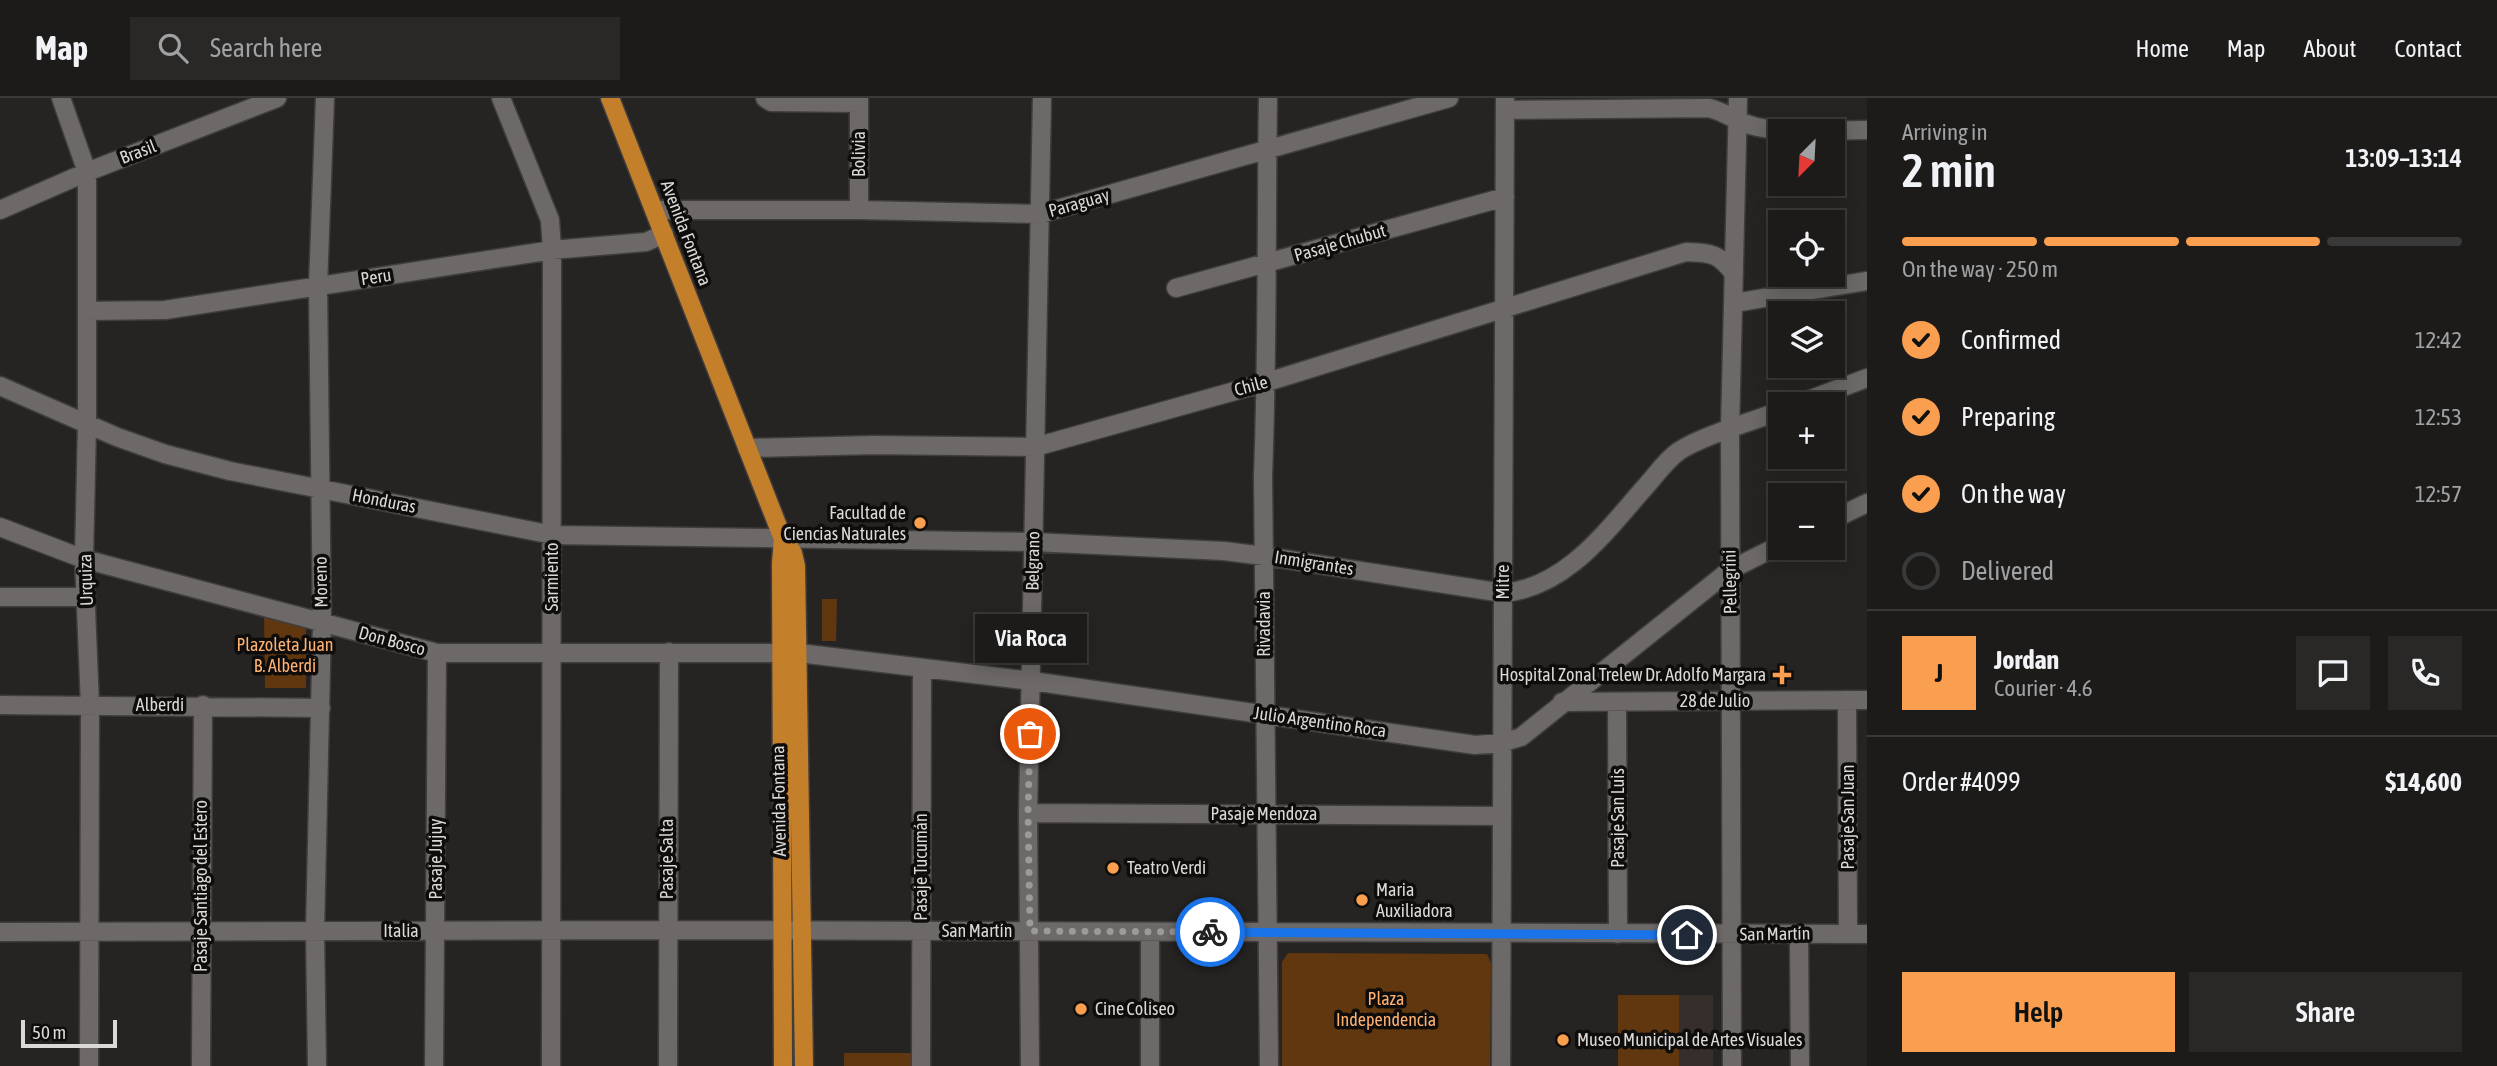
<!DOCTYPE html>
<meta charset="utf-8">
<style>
:root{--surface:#1c1b1a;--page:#292827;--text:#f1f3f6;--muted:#a0a1a2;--line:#3a3939;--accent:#fa9f4f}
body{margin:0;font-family:"Asap Condensed",sans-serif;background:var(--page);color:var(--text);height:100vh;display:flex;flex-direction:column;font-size:26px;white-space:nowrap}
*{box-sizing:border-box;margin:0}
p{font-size:23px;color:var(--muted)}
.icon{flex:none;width:38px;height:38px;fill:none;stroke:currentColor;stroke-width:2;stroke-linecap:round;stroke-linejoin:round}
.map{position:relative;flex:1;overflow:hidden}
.sheet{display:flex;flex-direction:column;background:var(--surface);width:630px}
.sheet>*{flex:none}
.needle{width:46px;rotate:204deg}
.buttons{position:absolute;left:1768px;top:21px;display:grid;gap:14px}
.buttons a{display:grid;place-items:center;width:77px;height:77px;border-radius:0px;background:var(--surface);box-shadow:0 4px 18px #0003,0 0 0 2px var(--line);font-size:35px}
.scale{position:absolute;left:21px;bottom:18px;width:96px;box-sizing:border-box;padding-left:7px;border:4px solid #dbd9d8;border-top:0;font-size:19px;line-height:24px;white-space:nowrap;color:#dbd9d8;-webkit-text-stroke:5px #0e0d0c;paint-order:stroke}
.pin{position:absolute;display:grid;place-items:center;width:60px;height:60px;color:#fff;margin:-30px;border:4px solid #fff;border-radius:50%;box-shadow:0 2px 7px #0007}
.courier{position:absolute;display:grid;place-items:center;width:70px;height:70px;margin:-35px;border:5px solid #1a73e8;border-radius:50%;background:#fff;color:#222;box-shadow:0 2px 9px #0007}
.bubble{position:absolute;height:49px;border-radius:0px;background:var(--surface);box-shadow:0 4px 18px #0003,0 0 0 2px var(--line);font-size:23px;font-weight:600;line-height:49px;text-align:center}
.overview em{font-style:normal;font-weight:600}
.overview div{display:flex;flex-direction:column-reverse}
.overview{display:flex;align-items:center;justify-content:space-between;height:119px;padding:0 35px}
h1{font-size:46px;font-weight:600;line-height:52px}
.bar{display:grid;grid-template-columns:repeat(4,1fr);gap:10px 7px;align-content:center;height:84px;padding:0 35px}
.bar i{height:9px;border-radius:5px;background:var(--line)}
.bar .selected{background:var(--accent)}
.bar p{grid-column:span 4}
.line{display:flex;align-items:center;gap:18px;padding:0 35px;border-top:2px solid var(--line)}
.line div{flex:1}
.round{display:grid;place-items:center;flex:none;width:74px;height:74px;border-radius:0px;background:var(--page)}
ol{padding:0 35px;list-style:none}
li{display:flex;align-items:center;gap:21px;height:77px}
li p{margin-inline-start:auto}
li .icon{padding:7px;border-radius:50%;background:var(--accent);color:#111;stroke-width:4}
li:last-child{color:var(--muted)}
li i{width:38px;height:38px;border:4px solid var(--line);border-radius:50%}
.primary-button{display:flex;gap:14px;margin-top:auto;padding:14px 35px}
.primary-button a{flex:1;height:80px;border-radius:0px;background:var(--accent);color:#111;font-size:28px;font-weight:600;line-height:80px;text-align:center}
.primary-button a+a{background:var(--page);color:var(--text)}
header{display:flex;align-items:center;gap:42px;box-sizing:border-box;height:98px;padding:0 35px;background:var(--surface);border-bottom:2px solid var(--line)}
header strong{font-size:33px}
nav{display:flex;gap:38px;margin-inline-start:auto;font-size:24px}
.search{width:490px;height:63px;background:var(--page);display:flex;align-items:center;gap:18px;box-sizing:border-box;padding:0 24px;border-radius:0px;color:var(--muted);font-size:26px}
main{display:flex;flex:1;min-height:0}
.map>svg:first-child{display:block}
</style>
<header>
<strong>Map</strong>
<div class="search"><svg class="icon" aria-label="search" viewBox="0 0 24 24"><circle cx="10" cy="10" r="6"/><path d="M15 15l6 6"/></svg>Search here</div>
<nav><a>Home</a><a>Map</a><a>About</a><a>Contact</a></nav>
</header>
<main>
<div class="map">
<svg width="1867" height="968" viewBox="0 0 1867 968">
<rect width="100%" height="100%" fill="#262422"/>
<path fill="#352e2a" d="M 1618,897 L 1713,897 L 1713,968 L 1618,968 Z"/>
<path fill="#60370e" d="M 822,501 L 837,501 L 836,543 L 822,543 Z
M 264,518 L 306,525 L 306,590 L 265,590 Z
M 1288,855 L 1487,856 L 1491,865 L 1490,968 L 1282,968 L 1282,864 Z
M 1618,897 L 1679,897 L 1679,968 L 1618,968 Z
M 844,955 L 913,955 L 913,968 L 844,968 Z"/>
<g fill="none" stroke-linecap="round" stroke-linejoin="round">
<g stroke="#403e3d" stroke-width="21">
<path id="minor" d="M 61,0 L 87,74 L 87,326 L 84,461 L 90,608 L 89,968
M 501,0 L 550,122 L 552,152 L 551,968
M 765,0 L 771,4 L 859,5
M 1268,0 C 1266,126 1268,251 1263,377 L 1269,968
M 1505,12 L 1709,10 C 1725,14 1736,23 1750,27 C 1777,36 1837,32 1867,32
M 0,112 L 87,74 L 277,0
M 654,112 L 859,112 L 1040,116 L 1449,0
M 859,112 L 859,0
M 1176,190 L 1505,99
M 1734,205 L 1867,183
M 87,213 L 165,212 L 552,152 L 646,144 L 664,136
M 0,288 L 117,339 L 165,356 L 230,373 L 553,437 L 1033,444 L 1224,453 L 1264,458 L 1503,495 C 1566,490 1607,432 1646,388 C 1656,377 1666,362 1679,353 C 1704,337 1751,324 1780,313
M 1798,306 L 1867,280
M 747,350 L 874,347 L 1035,349 L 1267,284 L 1686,154 C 1711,155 1719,155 1734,176
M 1832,422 L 1867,405
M 0,429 L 84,461 L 437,555 L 799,555 L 1032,583 L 1475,647 L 1501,645 L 1521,639 L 1730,472 L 1780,447
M 0,499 L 86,499
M 1847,602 L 1848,836
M 1562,604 L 1867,602
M 1617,604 L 1618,836
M 0,607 L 321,610
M 1028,715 L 1500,718
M 0,834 L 667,832 L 1867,836
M 1150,834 L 1150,968
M 1799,836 L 1800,968
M 201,968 L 203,607
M 317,968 L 315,833 L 322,524 L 318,188 L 325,0
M 434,968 L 437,555
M 668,968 L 669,554
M 921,968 L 922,570
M 1030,968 L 1028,715 L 1042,0
M 1501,968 L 1505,0
M 1732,968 L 1730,332 L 1738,0"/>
</g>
<g stroke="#403e3d" stroke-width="21">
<path id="major" d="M 610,0 L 783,441 L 793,455 L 796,468 L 804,968
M 783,968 L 781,465 L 783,441"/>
</g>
<use href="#minor" stroke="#6c6968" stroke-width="18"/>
<use href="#major" stroke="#c47f2b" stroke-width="18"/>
</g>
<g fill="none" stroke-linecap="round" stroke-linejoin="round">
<path stroke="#9c9a98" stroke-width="7" stroke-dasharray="0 12.6" d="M 1030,636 L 1028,715 L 1030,833 L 1210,834"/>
<path stroke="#1a73e8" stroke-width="9" d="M 1210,834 L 1687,837"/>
</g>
<g fill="#fa9f4f" stroke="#0e0d0c" stroke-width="2.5">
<circle cx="920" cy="425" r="7"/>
<path d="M1778.5 566.5h7v7h7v7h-7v7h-7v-7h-7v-7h7z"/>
<circle cx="1113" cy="770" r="7"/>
<circle cx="1362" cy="802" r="7"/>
<circle cx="1081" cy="911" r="7"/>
<circle cx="1563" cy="942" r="7"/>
</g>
<g text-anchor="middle" stroke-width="7" stroke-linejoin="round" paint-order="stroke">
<g font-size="18" fill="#dbd9d8" stroke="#0e0d0c">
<text transform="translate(138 54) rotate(-21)" y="6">Brasil</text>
<text transform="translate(859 56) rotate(-90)" y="6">Bolivia</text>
<text transform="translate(1079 105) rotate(-16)" y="6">Paraguay</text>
<text transform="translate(686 135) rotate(69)" y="6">Avenida Fontana</text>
<text transform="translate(1340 145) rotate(-16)" y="6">Pasaje Chubut</text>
<text transform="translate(376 179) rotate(-9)" y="6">Peru</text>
<text transform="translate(1251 288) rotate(-15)" y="6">Chile</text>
<text transform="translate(384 403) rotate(11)" y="6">Honduras</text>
<text transform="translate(1033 463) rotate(-89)" y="6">Belgrano</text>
<text transform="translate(1314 465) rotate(9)" y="6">Inmigrantes</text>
<text transform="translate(552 479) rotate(-90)" y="6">Sarmiento</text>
<text transform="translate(86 482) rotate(-92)" y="6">Urquiza</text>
<text transform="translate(321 484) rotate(-91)" y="6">Moreno</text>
<text transform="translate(1503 484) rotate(-90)" y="6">Mitre</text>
<text transform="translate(1730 484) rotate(-91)" y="6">Pellegrini</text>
<text transform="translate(1264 526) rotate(-90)" y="6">Rivadavia</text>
<text transform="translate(392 543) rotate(15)" y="6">Don Bosco</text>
<text x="1715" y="609">28 de Julio</text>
<text x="160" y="613">Alberdi</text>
<text transform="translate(1320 624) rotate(8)" y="6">Julio Argentino Roca</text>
<text transform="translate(779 703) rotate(-91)" y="6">Avenida Fontana</text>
<text x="1264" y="722">Pasaje Mendoza</text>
<text transform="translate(1848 719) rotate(-90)" y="6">Pasaje San Juan</text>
<text transform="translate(1618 720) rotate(-90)" y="6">Pasaje San Luis</text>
<text transform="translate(436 761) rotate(-90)" y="6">Pasaje Jujuy</text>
<text transform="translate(667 761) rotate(-90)" y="6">Pasaje Salta</text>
<text transform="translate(921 769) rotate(-90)" y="6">Pasaje Tucumán</text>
<text transform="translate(201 788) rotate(-90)" y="6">Pasaje Santiago del Estero</text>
<text x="401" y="839">Italia</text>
<text x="977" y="839">San Martín</text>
<text transform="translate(1775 836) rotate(-1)" y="6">San Martín</text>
</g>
<g font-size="18" fill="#dbd9d8" stroke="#0e0d0c" text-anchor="start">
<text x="906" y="421" text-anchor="end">Facultad de<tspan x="906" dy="21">Ciencias Naturales</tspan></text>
<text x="1766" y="583" text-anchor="end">Hospital Zonal Trelew Dr. Adolfo Margara</text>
<text x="1127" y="776">Teatro Verdi</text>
<text x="1376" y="798">Maria<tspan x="1376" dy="21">Auxiliadora</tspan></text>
<text x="1095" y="917">Cine Coliseo</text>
<text x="1577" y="948">Museo Municipal de Artes Visuales</text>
</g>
<g font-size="18" fill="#feb171" stroke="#0e0d0c">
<text x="285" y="553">Plazoleta Juan<tspan x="285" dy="21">B. Alberdi</tspan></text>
<text x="1386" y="907">Plaza<tspan x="1386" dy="21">Independencia</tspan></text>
</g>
</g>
</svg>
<div class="buttons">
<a><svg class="needle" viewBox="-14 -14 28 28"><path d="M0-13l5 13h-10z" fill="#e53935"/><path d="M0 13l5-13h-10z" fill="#a0a1a2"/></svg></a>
<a><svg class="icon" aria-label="locate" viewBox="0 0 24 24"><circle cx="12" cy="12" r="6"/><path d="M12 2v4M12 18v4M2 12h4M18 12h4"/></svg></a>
<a><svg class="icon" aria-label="layers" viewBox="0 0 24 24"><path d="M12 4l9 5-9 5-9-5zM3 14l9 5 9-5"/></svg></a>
<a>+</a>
<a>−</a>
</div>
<div class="scale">50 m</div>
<div class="pin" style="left:1030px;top:636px;background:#ea580c"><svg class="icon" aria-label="bag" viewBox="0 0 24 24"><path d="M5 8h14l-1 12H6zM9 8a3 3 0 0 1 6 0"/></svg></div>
<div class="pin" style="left:1687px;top:837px;background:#1f2937"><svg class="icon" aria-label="home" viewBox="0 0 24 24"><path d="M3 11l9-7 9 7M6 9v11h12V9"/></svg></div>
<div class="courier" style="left:1210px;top:834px"><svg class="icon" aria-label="bike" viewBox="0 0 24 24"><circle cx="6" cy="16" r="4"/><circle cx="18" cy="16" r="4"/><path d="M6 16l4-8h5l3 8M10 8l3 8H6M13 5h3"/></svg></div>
<div class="bubble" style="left:975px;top:516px;width:112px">Via Roca</div>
</div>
<section class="sheet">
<div class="overview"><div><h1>2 min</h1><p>Arriving in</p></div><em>13:09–13:14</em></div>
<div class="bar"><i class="selected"></i><i class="selected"></i><i class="selected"></i><i></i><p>On the way · 250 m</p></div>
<ol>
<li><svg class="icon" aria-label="check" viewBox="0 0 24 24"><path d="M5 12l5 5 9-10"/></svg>Confirmed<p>12:42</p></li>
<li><svg class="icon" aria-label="check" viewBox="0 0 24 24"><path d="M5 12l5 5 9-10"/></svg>Preparing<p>12:53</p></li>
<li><svg class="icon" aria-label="check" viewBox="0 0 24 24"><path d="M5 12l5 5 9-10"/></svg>On the way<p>12:57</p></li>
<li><i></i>Delivered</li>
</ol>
<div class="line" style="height:126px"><b class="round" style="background:var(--accent);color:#111">J</b><div><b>Jordan</b><p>Courier · 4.6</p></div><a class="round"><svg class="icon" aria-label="chat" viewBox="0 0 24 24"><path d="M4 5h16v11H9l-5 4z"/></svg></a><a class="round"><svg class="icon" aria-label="phone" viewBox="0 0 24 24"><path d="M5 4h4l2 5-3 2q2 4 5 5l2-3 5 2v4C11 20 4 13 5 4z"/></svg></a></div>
<div class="line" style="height:91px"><div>Order #4099</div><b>$14,600</b></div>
<div class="primary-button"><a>Help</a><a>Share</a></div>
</section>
</main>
